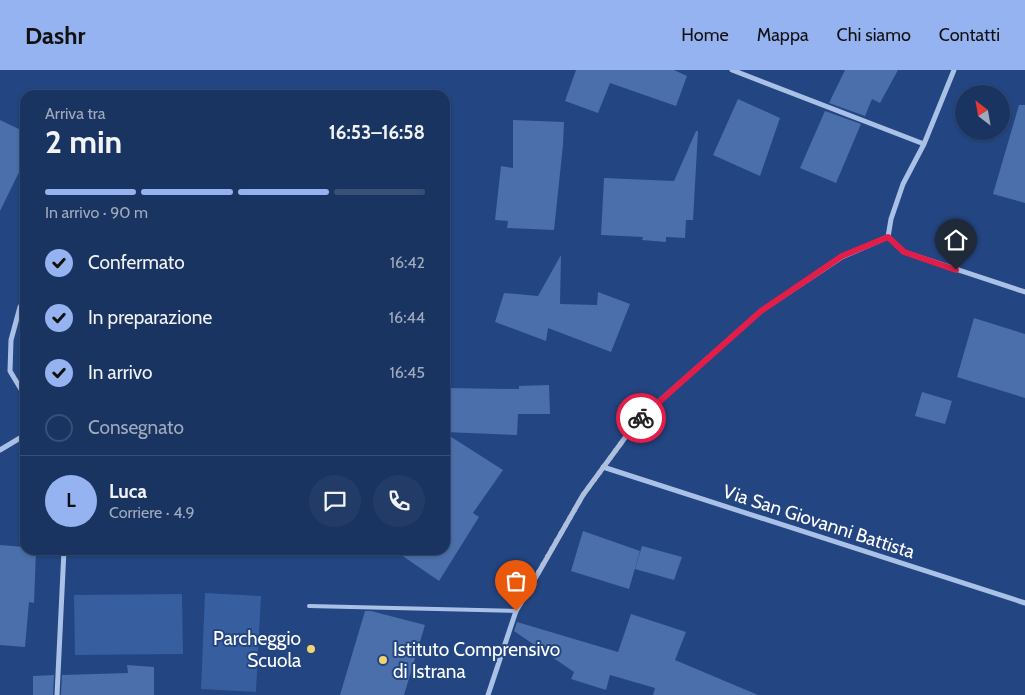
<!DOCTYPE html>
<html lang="it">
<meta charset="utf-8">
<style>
:root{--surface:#1a3461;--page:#233c67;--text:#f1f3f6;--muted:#9faabd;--line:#384f76;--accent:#95b2f1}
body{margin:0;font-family:Cabin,sans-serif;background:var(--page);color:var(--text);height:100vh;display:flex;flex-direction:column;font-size:19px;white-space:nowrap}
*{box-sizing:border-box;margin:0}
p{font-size:16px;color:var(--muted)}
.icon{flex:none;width:28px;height:28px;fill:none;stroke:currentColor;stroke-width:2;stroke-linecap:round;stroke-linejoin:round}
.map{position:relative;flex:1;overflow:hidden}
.details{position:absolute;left:20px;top:20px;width:430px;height:465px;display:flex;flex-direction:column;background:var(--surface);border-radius:15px;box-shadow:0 1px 4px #0004,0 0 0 1px var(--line)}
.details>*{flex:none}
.needle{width:32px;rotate:329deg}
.controls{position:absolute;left:955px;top:15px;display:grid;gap:10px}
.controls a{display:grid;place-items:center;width:55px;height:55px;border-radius:50%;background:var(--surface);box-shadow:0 1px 4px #0004,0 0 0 1px var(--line);font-size:25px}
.pin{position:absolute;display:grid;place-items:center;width:42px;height:42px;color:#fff;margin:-51px -21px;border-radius:50% 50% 50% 0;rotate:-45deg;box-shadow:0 0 5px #0007}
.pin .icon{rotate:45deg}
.courier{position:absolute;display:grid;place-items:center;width:50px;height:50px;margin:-25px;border:4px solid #e11d48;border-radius:50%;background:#fff;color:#222;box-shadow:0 1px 6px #0007}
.overview em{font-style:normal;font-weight:800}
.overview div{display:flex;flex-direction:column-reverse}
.overview{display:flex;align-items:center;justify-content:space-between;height:85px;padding:0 25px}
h1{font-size:32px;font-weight:800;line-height:38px}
.bar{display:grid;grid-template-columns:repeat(4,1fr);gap:8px 5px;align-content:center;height:60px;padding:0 25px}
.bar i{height:6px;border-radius:4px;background:var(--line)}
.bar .active{background:var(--accent)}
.bar p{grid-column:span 4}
.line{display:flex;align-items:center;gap:12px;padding:0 25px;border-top:1px solid var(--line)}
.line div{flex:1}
.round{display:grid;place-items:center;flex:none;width:52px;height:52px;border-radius:26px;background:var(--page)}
ol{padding:0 25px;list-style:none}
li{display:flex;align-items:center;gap:15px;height:55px}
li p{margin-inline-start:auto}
li .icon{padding:5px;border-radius:50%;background:var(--accent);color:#111;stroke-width:4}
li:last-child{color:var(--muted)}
li i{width:28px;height:28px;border:2px solid var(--line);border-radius:50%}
header{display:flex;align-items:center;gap:30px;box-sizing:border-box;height:70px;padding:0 25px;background:var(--accent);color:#111}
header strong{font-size:24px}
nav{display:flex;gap:28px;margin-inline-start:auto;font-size:18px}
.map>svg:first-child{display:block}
</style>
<header>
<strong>Dashr</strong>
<nav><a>Home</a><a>Mappa</a><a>Chi siamo</a><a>Contatti</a></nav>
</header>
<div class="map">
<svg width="1025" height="625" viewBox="0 0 1025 625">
<rect width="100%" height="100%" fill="#234581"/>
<path fill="#375e9f" d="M 205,523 L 261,526 L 256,622 L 201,619 Z
M 182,524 L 183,584 L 75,585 L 74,525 Z"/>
<path fill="#4b6faa" d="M 576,0 L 674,0 L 687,6 L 676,36 L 610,13 L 598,43 L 565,31 Z
M 845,0 L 898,0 L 880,33 L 872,29 L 865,46 L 829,33 Z
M 738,29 L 780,48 L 760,106 L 713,85 Z
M 1019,35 L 1025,35 L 1025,133 L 993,124 Z
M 825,41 L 861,54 L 836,113 L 800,98 Z
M 0,50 L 25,62 L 25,90 L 0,141 Z
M 513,50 L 564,52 L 563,75 L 554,160 L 507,158 L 508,151 L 495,150 L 501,96 L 513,98 Z
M 696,61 L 698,61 L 693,150 L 686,150 L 685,168 L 666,167 L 666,172 L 642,170 L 643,167 L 601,165 L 604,108 L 674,111 Z
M 561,185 L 560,234 L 597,235 L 598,222 L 630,234 L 611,282 L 548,258 L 546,271 L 495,252 L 504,223 L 538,226 Z
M 974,248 L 1025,264 L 1025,328 L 957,307 Z
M 549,315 L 550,344 L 518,344 L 517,365 L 445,362 L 445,318 L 519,319 L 519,316 Z
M 922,322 L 952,331 L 945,354 L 915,346 Z
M 445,363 L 503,400 L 473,443 L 479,447 L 439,511 L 394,480 L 445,480 Z
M 583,461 L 640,481 L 629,519 L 571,501 Z
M 0,475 L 25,477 L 25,480 L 36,480 L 34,533 L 29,532 L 25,577 L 0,575 Z
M 642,476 L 682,487 L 674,510 L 635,499 Z
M 365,541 L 371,541 L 425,555 L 404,625 L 340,625 Z
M 631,544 L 686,562 L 675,590 L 758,625 L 653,625 L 655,618 L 610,605 L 606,620 L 571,609 L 574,602 L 514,561 L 517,552 L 618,582 Z
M 127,595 L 154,597 L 154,625 L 61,625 L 62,605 L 128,603 Z
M 54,605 L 53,625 L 33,625 L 33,606 Z"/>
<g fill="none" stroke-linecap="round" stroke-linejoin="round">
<path stroke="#aac1e7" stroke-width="4" d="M 309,536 L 516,541"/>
<path stroke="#aac1e7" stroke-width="5" d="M 732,0 L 924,74
M 888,167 L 904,182 L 1025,222
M 25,229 L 20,237 L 11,270 L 10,301 L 25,326
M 0,380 L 25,365
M 603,397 L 1025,533
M 57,625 L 64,480
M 488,625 L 516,541 L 524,528 L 583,425 L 638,350 L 761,241 L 842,187 L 888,167 L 891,149 L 903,114 L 924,74 L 954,0"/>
</g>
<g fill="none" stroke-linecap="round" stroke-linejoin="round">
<path stroke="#b2bed3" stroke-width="5" stroke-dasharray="0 9" d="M 516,541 L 583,425 L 638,350 L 641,348"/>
<path stroke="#e11d48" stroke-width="6" d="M 641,348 L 761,241 L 842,186 L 888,167 L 904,182 L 956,200"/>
</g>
<g fill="#f2d66d" stroke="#234581" stroke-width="2">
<circle cx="311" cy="579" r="5"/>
<circle cx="383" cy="590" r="5"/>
</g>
<g text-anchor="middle" stroke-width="4" stroke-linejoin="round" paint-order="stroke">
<g font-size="19" fill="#fff" stroke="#234581">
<text transform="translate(819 451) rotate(18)" y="7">Via San Giovanni Battista</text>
</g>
<g font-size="19" fill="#fff" stroke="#234581" text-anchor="end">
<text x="301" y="575">Parcheggio<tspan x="301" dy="22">Scuola</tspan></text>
<text x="393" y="586" text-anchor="start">Istituto Comprensivo<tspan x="393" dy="22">di Istrana</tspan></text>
</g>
</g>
</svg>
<div class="controls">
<a><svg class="needle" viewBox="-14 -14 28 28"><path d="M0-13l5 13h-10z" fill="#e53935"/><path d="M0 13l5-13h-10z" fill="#9faabd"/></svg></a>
</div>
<div class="pin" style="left:516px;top:541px;background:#ea580c"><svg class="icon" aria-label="bag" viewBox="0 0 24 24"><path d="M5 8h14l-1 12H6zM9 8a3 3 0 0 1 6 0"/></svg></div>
<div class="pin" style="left:956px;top:200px;background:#1f2937"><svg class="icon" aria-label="home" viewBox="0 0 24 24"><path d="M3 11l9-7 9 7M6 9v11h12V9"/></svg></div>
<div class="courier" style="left:641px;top:348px"><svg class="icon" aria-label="bike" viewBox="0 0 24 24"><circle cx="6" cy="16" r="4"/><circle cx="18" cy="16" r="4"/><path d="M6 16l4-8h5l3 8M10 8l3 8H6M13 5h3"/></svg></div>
<section class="details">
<div class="overview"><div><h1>2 min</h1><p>Arriva tra</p></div><em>16:53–16:58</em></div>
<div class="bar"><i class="active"></i><i class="active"></i><i class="active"></i><i></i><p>In arrivo · 90 m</p></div>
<ol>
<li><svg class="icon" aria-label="check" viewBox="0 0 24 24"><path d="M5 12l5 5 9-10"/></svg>Confermato<p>16:42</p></li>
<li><svg class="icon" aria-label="check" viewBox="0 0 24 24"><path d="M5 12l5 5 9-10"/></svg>In preparazione<p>16:44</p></li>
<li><svg class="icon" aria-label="check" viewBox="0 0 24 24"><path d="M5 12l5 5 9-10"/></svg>In arrivo<p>16:45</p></li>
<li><i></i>Consegnato</li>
</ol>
<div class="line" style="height:90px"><b class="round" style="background:var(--accent);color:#111">L</b><div><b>Luca</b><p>Corriere · 4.9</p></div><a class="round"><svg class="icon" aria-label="chat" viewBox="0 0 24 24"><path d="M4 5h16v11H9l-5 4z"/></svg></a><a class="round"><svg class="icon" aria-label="phone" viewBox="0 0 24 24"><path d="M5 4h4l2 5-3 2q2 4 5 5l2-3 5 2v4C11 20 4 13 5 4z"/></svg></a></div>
</section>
</div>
